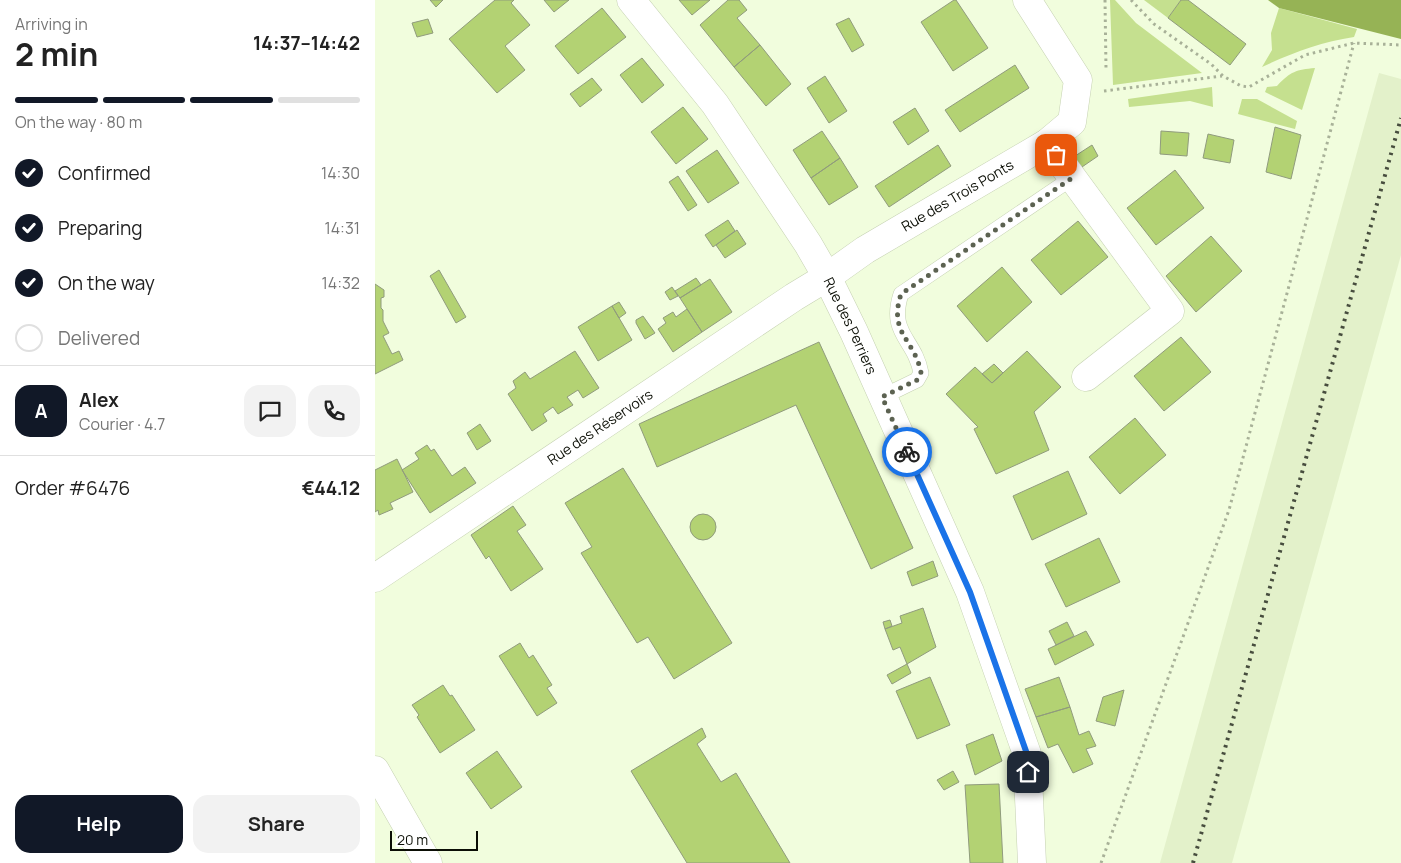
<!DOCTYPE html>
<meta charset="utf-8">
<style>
:root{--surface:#fff;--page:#f2f2f2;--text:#222;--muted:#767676;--line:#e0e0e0;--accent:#111827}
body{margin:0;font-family:Manrope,sans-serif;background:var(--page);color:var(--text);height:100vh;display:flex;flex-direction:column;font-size:19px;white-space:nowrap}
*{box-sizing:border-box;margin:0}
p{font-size:16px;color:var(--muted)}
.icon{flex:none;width:28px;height:28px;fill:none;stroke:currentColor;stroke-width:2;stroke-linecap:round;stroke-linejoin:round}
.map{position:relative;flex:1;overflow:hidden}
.drawer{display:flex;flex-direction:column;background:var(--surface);width:375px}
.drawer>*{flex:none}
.scale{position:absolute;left:15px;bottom:12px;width:88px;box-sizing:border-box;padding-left:5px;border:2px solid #0b0e05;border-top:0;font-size:14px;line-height:18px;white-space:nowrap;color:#0b0e05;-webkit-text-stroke:4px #fff;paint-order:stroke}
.pin{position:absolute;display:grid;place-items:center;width:42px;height:42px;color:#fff;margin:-21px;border-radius:10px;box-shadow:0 2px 8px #0006}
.courier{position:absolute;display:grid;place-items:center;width:50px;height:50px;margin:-25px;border:4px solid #1a73e8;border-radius:50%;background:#fff;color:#222;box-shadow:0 1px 6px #0007}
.headline em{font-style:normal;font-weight:700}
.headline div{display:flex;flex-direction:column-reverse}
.headline{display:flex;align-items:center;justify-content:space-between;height:85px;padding:0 15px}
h1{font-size:32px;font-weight:700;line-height:38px}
.bar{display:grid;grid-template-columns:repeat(4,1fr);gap:8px 5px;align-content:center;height:60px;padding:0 15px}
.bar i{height:6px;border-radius:4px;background:var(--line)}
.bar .selected{background:var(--accent)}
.bar p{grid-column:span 4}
.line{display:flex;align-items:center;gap:12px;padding:0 15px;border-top:1px solid var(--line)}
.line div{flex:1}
.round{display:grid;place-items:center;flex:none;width:52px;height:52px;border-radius:15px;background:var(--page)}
ol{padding:0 15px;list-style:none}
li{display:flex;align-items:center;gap:15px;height:55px}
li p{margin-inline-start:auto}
li .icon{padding:5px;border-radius:50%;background:var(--accent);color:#fff;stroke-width:4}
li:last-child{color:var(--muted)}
li i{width:28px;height:28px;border:2px solid var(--line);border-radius:50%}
.primary-button{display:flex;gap:10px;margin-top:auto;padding:10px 15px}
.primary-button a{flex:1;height:58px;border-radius:15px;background:var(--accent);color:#fff;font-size:20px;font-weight:700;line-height:58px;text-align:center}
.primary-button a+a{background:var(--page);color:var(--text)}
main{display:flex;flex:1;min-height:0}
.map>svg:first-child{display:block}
</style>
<main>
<section class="drawer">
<div class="headline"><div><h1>2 min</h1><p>Arriving in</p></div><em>14:37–14:42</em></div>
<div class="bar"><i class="selected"></i><i class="selected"></i><i class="selected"></i><i></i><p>On the way · 80 m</p></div>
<ol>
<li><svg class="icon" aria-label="check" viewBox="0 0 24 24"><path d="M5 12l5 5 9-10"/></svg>Confirmed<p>14:30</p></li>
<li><svg class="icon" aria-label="check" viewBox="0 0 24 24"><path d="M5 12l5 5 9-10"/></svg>Preparing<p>14:31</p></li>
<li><svg class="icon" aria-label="check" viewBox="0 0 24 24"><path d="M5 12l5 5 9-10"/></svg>On the way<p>14:32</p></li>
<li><i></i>Delivered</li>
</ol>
<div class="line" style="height:90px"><b class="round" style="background:var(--accent);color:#fff">A</b><div><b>Alex</b><p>Courier · 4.7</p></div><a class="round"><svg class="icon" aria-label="chat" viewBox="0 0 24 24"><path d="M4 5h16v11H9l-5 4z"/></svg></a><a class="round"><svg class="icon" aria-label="phone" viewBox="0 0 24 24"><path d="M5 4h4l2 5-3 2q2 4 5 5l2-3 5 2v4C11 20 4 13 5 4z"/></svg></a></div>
<div class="line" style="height:65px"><div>Order #6476</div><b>€44.12</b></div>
<div class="primary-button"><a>Help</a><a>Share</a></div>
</section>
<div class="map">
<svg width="1026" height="863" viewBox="0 0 1026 863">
<rect width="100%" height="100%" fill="#f1fddd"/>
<path fill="#e3f1ca" d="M 1004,73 L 1026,79 L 1026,255 L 857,863 L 785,863 Z"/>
<path fill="#c5e08f" d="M 735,0 L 740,0 L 761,23 L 827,73 L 738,85 Z
M 769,0 L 806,0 L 793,18 Z
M 904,8 L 982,29 L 979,37 C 946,42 917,53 887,67 L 897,50 L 896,33 Z
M 940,68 L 927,110 L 890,92 L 892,87 L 902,86 C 916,71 921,70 940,68 Z
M 837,87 L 838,107 L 815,101 L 754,107 L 753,99 Z
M 867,99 L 882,99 L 922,121 L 920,129 L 863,114 Z"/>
<path fill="#96b355" d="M 893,0 L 1026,0 L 1026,39 L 904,8 Z"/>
<path fill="#b3d273" stroke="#909b7d" d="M 55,0 L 68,0 L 61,7 Z
M 120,0 L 139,0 L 136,3 L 155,25 L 130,46 L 150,70 L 122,93 L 74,39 Z
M 169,0 L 194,0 L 179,12 Z
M 304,0 L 335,0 L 317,15 Z
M 353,0 L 364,0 L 372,10 L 362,18 L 385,45 L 359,67 L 325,25 Z
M 579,0 L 581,0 L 613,48 L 578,71 L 546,22 Z
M 806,0 L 813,0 L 871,44 L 855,65 L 793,18 Z
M 227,8 L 251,37 L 203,74 L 180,46 Z
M 474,18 L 489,45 L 477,52 L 461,24 Z
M 53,19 L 58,33 L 42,37 L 37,23 Z
M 385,45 L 416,84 L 391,106 L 359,67 Z
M 267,58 L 289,85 L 267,103 L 245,75 Z
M 640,65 L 654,88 L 585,132 L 570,110 Z
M 450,76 L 472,111 L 454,123 L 432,88 Z
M 217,78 L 227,90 L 205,107 L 195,94 Z
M 308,107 L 333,139 L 301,164 L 276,132 Z
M 540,108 L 554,131 L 533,145 L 518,122 Z
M 900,127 L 926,135 L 916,179 L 891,172 Z
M 447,131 L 465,158 L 436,178 L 418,150 Z
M 786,131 L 814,133 L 812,156 L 785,154 Z
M 833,134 L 859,140 L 855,163 L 828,158 Z
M 563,145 L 576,166 L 514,207 L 500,186 Z
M 717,145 L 723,156 L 704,169 L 697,158 Z
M 342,150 L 364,183 L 333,203 L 311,171 Z
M 465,158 L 483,187 L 454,205 L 436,178 Z
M 800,170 L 829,208 L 781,245 L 752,208 Z
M 303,176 L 322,205 L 313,211 L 294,182 Z
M 353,220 L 360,231 L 338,247 L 330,235 Z
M 703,221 L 733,257 L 686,295 L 656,260 Z
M 362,230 L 371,244 L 350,258 L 341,245 Z
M 836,236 L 867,271 L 821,312 L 791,276 Z
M 627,267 L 657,302 L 612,342 L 582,306 Z
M 64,270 L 91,317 L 81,323 L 55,276 Z
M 321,278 L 326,285 L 305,298 L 300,291 Z
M 335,279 L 357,312 L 327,332 L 305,298 Z
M 0,284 L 9,290 L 9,297 L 6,298 L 6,308 L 8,310 L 8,321 L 14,333 L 8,336 L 17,354 L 24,351 L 28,360 L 0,374 Z
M 297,287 L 303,296 L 295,300 L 290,292 Z
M 244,302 L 251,313 L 244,318 L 237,306 Z
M 237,306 L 257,340 L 223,361 L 203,327 Z
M 312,309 L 327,332 L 298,352 L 283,329 L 291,323 L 288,318 L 298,312 L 301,317 Z
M 268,316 L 280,333 L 270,339 L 261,323 L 261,320 Z
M 806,337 L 836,372 L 789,411 L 759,376 Z
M 444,342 L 538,548 L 496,569 L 421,405 L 282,467 L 264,424 Z
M 200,351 L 224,388 L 208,398 L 203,390 L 192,397 L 198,405 L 183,414 L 178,407 L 168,414 L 172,421 L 157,431 L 133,394 L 141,388 L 138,381 L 150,372 L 155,379 Z
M 652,351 L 686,387 L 659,412 L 674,450 L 621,474 L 599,429 L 603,427 L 571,394 L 600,367 L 617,383 Z
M 619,364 L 628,373 L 617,383 L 607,374 Z
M 760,418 L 791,455 L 745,494 L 714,457 Z
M 105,424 L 116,441 L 102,450 L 92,433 Z
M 52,445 L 56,451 L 59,449 L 77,476 L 90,467 L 101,483 L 55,513 L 27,470 L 44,459 L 40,453 Z
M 22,459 L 38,492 L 15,503 L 18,509 L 4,515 L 3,510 L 0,512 L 0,470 Z
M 248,468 L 357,643 L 299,679 L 273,637 L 262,643 L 206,553 L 217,547 L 190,503 Z
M 693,471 L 712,514 L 657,540 L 638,496 Z
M 138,506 L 151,525 L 142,531 L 168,569 L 136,591 L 114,556 L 111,559 L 96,535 Z
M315 527a13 13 0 1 1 26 0a13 13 0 1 1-26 0Z
M 724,538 L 745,582 L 691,607 L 670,564 Z
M 558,561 L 563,576 L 537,586 L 532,572 Z
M 548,608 L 561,647 L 532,664 L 525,647 L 518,650 L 510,629 L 527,623 L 525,616 Z
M 515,620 L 517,626 L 510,629 L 508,622 Z
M 692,622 L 699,636 L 681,645 L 674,631 Z
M 711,631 L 719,645 L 680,665 L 673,649 Z
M 145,643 L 154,658 L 158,655 L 177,685 L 172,688 L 182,703 L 162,716 L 124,656 Z
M 532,664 L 536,673 L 517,684 L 512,675 Z
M 555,677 L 575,725 L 542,739 L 521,691 Z
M 684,677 L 695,707 L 661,717 L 650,689 Z
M 68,685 L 75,696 L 77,695 L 100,730 L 65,753 L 42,717 L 44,715 L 37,705 Z
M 749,690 L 740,726 L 721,721 L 728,697 Z
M 695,707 L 704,735 L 714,731 L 721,746 L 711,749 L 718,764 L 698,773 L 683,744 L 673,748 L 661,717 Z
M 327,728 L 331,737 L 322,744 L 346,782 L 361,773 L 415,863 L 312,863 L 256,771 Z
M 618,734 L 627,761 L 600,775 L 591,745 Z
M 122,751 L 147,787 L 116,809 L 91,773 Z
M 578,771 L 584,782 L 569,790 L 562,780 Z
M 624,784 L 628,863 L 595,863 L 590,785 Z"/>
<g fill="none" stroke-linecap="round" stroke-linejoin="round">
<g stroke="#c5d1b2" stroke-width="16">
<path id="service" d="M 507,397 L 542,380 L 546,373 C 540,339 513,334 526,294 L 697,178"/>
</g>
<g stroke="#c5d1b2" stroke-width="29">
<g id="minor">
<path d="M 672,143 L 795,311 L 711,377"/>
<path id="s1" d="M 452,277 L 490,250 L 672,143 L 697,122 L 703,80 L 652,0"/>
<path d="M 0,770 L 53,863"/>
</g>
</g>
<g stroke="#c5d1b2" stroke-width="29">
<g id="tertiary">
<path id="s2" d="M 256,0 L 340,104 L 433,244 L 452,277 L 479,332 L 595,592 L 652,754 L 657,863"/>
<path id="s3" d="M 0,578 L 419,297 L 452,277"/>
</g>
</g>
<path stroke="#a8b198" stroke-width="3" stroke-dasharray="2.5 4" stroke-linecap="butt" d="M 730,0 L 731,69
M 756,0 L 779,24 L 836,64 L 848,76 L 866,86 L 874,87 L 930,55 L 979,43 L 1026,45
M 729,91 L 847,76
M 726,863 L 854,510 L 979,43"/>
<use href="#service" stroke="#fff" stroke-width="15"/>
<use href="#minor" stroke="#fff" stroke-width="28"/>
<use href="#tertiary" stroke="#fff" stroke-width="28"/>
<path stroke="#474d3e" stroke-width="4" stroke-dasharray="2.5 5" stroke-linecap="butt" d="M 818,863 L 1026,118"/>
</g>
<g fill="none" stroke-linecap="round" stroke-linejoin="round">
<path stroke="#5c6251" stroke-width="5" stroke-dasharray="0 9" d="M 532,452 L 507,397 L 542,380 L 546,373 C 540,339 513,334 526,294 L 697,178 L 681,155"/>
<path stroke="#1a73e8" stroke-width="6" d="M 532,452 L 595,592 L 652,754 L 653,772"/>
</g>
<g text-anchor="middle" stroke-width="5" stroke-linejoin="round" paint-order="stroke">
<g font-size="14" fill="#0b0e05" stroke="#fff">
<text dy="5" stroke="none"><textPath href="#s1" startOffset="154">Rue des Trois Ponts</textPath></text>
<text dy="5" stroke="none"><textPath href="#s2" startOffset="394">Rue des Perriers</textPath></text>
<text dy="5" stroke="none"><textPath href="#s3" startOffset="271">Rue des Réservoirs</textPath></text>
</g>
</g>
</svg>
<div class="scale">20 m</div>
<div class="pin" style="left:681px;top:155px;background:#ea580c"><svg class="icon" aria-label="bag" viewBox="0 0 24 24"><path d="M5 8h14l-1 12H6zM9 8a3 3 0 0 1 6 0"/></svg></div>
<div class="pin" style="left:653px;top:772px;background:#1f2937"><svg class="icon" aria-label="home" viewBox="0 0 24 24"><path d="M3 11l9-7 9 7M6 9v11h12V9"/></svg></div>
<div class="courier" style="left:532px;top:452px"><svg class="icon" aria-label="bike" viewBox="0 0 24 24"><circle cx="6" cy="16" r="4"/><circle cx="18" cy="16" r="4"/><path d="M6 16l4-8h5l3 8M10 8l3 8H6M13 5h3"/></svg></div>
</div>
</main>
